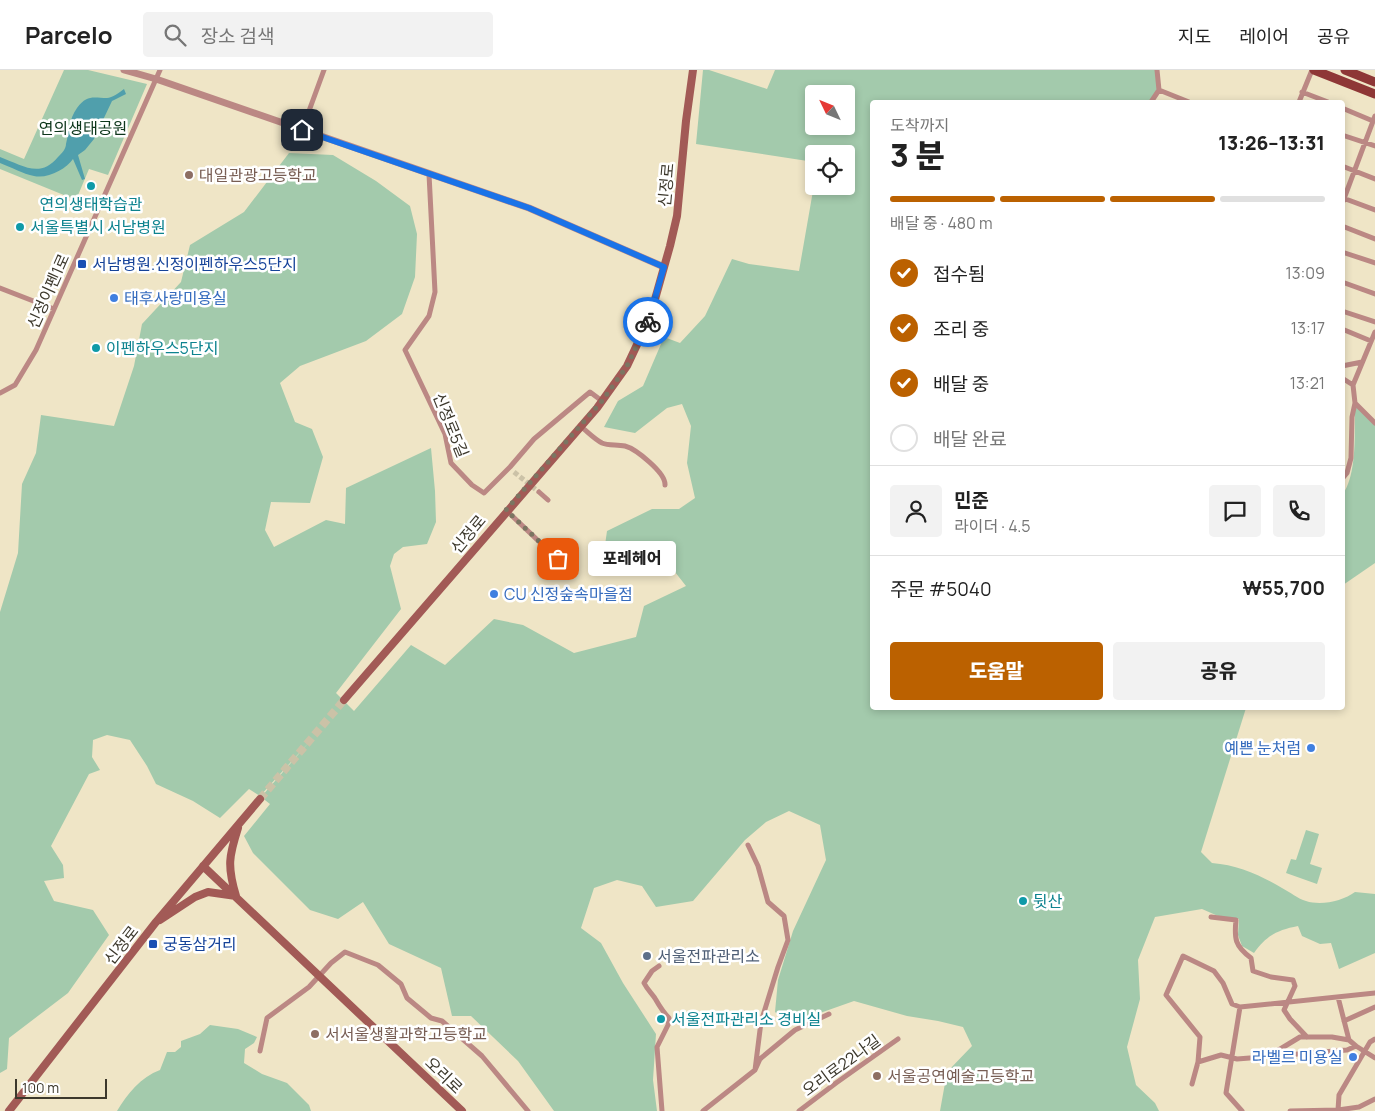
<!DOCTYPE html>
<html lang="ko">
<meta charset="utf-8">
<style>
:root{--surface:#fff;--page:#f2f2f2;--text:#222;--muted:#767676;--line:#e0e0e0;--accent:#bb6100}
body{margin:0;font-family:Manrope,"Noto Sans KR",sans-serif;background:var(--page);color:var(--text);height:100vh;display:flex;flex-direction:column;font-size:19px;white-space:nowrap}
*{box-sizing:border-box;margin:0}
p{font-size:16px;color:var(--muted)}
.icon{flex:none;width:28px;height:28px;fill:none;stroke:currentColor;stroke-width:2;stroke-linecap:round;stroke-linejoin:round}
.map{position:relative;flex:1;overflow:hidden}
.drawer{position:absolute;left:870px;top:30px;width:475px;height:610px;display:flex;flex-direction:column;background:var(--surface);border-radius:5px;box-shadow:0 2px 8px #0003}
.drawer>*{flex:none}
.needle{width:32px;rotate:313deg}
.tools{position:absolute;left:805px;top:15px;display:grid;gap:10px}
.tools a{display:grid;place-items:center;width:50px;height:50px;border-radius:5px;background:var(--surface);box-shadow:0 2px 8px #0003;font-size:25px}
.scale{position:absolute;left:15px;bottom:12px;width:92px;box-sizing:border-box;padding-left:5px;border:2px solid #3c382c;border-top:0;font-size:14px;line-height:18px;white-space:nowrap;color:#3c382c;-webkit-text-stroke:4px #fff;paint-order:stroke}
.pin{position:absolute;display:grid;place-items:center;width:42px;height:42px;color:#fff;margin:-21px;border-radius:10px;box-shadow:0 2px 8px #0006}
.courier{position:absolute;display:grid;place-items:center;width:50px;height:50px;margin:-25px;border:4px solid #1a73e8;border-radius:50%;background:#fff;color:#222;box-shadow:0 1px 6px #0007}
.bubble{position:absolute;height:35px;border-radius:5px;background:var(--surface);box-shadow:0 2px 8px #0003;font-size:16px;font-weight:800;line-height:35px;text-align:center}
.head em{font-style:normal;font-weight:800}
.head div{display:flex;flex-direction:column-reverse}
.head{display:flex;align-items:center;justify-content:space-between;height:85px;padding:0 20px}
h1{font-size:32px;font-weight:800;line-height:38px}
.bar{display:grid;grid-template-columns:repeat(4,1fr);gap:8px 5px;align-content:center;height:60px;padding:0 20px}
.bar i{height:6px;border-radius:4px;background:var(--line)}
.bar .active{background:var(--accent)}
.bar p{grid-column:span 4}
.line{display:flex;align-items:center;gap:12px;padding:0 20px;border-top:1px solid var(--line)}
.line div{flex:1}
.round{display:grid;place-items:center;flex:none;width:52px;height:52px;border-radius:5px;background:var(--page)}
ol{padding:0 20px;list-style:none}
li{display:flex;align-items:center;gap:15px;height:55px}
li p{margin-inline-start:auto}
li .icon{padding:5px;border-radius:50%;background:var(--accent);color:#fff;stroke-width:4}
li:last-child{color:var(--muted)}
li i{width:28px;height:28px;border:2px solid var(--line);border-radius:50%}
.primary-button{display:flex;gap:10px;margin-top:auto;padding:10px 20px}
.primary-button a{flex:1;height:58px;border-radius:5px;background:var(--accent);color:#fff;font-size:20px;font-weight:800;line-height:58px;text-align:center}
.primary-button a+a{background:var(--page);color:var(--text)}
header{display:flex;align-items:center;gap:30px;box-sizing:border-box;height:70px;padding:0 25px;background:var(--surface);border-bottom:1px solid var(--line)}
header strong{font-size:24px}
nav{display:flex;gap:28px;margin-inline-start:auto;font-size:18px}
.search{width:350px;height:45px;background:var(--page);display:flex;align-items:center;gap:12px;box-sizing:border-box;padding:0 18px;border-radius:5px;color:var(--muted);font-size:19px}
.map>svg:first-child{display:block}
</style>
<header>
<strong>Parcelo</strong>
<div class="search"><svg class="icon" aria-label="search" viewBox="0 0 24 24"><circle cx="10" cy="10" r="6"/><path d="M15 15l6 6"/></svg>장소 검색</div>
<nav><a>지도</a><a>레이어</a><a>공유</a></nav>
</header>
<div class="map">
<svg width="1375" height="1041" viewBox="0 0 1375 1041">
<rect width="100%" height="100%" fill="#efe5c6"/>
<path fill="#a3caac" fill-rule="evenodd" d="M 64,0 L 88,0 L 147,14 L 108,105 L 89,99 L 76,130 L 0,99 L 0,79 L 24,89 Z
M 703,0 L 709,0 L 767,19 L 775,0 L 1157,0 L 1159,20 L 1151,32 L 872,32 L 872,638 L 1246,638 L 1201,782 L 1212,793 C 1238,795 1260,805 1282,818 C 1290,822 1298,829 1306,831 C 1321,836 1343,831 1355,822 L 1375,824 L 1375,883 L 1339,899 L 1331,873 L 1320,874 L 1302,866 L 1298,856 C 1277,860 1266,866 1254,883 L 1242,876 L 1238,865 L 1239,849 L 1218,846 L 1202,839 L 1155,847 L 1138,890 L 1140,929 L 1127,977 L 1136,1015 L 1155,1033 L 1159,1041 L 940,1041 L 947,1002 L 972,976 L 963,957 L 938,951 L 907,946 L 854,931 L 789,954 L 775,942 L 778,910 L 793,861 L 826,790 L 820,755 L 789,741 L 766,752 L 745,770 L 693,831 L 656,837 L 642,816 L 617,810 L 594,818 L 581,858 L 601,873 L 623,913 L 656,964 L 653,1010 L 657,1041 L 554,1041 L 518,991 L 471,946 L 452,946 L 441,898 L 389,874 L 363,832 L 338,849 L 310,840 L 253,783 L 244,766 L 270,734 L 261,727 L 311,670 L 260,726 L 249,719 L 220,748 L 193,731 L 156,714 L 147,696 L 130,670 L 107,665 L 93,670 L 92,687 L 100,700 L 89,704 L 51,776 L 63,795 L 64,808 L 44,811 L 54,831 L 93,840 L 109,865 L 68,923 L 9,968 L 7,999 L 0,1003 L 0,542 L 18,483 L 22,414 L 36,383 L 41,345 L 114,356 L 134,296 L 142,254 L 181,212 L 190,175 L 244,142 L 289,83 L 333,85 L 376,111 L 410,136 L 417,164 L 415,207 L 402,244 L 366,271 L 300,296 L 280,313 L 295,352 L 312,359 L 323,387 L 310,433 L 271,432 L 265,460 L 274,477 L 326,450 L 345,454 L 346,418 L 431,378 L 435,421 L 436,452 L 427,474 L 403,477 L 394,484 L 390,496 L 401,539 L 336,623 L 354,641 L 411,575 L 445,595 L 494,549 L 523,555 L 574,583 L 636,567 L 644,536 L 686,516 L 675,502 L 633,492 L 605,475 L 607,461 L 652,439 L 679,439 L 695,428 L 687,393 L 691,356 L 682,334 L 667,338 L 635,363 L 604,357 L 618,331 L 643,316 L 664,267 L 680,273 L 705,246 L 732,189 L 749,194 L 799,201 L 814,115 L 814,116 L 846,116 L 846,84 L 814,84 L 814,92 L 696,74 ZM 814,24 L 846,24 L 846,56 L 814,56 Z
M 1355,333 L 1375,353 L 1375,493 L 1343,515 L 1343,424 C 1358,401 1354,360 1355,333 Z
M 1306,760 L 1319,764 L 1310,794 L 1322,798 L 1317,814 L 1286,803 L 1291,789 L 1296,790 Z
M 210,955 L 238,959 L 257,967 L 254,973 L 245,979 L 244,993 L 262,1004 L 287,1013 L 309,1035 L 311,1041 L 117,1041 C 127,1024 141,1007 160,1000 L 167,982 L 175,982 L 181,977 L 181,971 L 200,964 Z"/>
<path fill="#509fac" d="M 124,19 L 126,24 L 112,31 L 94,69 L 85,80 L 78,85 L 85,109 L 82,110 L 73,89 C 66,99 48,109 34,106 C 23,104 11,97 0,93 L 0,87 C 22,95 40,109 58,87 C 62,83 66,79 66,74 C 69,62 69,49 77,38 C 87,24 94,28 107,28 C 112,28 120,22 124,19 Z"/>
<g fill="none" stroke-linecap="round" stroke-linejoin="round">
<path stroke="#cbc2a7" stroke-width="5" stroke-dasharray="5 2.5" stroke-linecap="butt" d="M 514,402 L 539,422"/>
<path stroke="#cbc2a7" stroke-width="8" stroke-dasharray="8 4" stroke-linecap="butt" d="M 260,729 L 344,630"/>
<path stroke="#bb8884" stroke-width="5" d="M 1159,20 L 1189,32
M 1302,22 L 1328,32
M 1151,32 L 1159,20 L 1157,0
M 1299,32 L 1312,0
M 1342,38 L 1373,51
M 302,60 L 324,0
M 1342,65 L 1375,76
M 1342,96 L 1375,109
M 429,104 L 435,222 L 429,246 L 405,280 L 445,364 L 451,393 L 472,415 L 484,423 L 510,397 L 534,369 L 590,322 L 602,331
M 1343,128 L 1375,140
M 1342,134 L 1375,46
M 1342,156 L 1375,169
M 1342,182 L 1375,193
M 1342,212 L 1375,224
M 0,218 L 54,239
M 1342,241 L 1375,252
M 1342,259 L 1371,271
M 1342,296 L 1362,292
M 1342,308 L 1353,315
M 0,323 L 15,315 L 36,280 L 160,0
M 1355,333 L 1375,353
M 580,356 C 587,361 594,369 602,373 C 609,376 617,374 625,376 C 636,379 666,403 665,415
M 1342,409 L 1347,403 L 1351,388 L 1352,347 L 1355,333 L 1353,315 L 1375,262
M 539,422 L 548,430
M 507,441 L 568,499
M 748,775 L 758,796 L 768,832 L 784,846 L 788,870 L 778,897 L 761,952 L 755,1000
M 1211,847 L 1236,850 C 1234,869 1235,876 1251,888 L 1253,901 L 1271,907 L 1293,910 L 1295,916 L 1284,940 L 1290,949 L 1307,967
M 659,896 L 652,901 L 644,913 C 648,921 653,924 656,930 C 660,937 663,942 669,948 L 668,955 L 657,977 L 662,1041
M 1338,927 L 1349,970
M 1344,951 L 1375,937
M 260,981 L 267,948 L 309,917 L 331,893 L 345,882 L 378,895 L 401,914 L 407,928 L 431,948 L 442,951 L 482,986 L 528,1041
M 1272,984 L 1300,967 L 1332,967 L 1349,970 L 1356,976
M 1198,992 L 1221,985 L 1237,989 L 1347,980 L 1356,976 L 1375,988
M 1192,1014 L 1198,992 L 1200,967 L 1166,925 L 1183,886 L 1214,901 L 1223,913 L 1232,934 L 1240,937
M 1338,1040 L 1339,1025 L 1370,972 L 1375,969
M 703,1041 L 755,1000 L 760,989 L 795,960 L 829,944
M 799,1041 L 836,1013 L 898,969
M 1242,1041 L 1226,1023 L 1240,937 L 1375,923
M 1290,1041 L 1338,1040 L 1359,1037 L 1375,1029"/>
<path stroke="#bb8884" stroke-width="7" d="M 124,0 L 156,9 L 529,138 L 664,197"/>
<path stroke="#a25a56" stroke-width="8" d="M 344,630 L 597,338 L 627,296 L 650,247 L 670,176 L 677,146 L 686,51 L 693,0
M 203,796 L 462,1041
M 160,850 L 195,827 L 208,822 L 236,826 C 227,796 229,786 238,758
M 9,1041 L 156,852 L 260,729"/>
<path stroke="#8e3736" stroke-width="9" d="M 1314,0 L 1375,24
M 1345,0 L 1375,12"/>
</g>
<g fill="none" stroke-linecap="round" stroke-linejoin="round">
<path stroke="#7b7562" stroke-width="5" stroke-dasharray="0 9" d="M 558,489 L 506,440 L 602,331 L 627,296 L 648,252"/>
<path stroke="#1a73e8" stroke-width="6" d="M 302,60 L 529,138 L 664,197 L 648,252"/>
</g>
<g fill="#8d6e63" stroke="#fff" stroke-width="2">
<circle cx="189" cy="105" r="5"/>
<circle cx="315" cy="964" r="5"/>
<circle cx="877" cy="1006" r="5"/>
</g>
<g fill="#0f9aa8" stroke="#fff" stroke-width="2">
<circle cx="91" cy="116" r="5"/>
<circle cx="20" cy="157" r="5"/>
<circle cx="96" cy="278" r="5"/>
<circle cx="1023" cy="831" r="5"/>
<circle cx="661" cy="949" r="5"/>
</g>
<g fill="#1a4fb4" stroke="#fff" stroke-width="2">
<rect x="77" y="189" width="10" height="10" rx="2.5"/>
<rect x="148" y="869" width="10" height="10" rx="2.5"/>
</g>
<g fill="#3f7fe0" stroke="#fff" stroke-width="2">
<circle cx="114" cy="228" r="5"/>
<circle cx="494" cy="524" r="5"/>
<circle cx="1311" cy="678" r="5"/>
<circle cx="1353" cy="987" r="5"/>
</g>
<circle fill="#5c6f8a" stroke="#fff" stroke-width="2" cx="647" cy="886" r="5"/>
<g text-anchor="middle" stroke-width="5" stroke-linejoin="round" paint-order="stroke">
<g font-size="16" fill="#0d361b" stroke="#fff">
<text x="83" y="64">연의생태공원</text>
</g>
<g font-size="16" fill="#785e54" stroke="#fff" text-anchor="start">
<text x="199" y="111">대일관광고등학교</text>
<text x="325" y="970">서서울생활과학고등학교</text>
<text x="887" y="1012">서울공연예술고등학교</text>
</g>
<g font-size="16" fill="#3c382c" stroke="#fff">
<text transform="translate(666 115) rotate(-85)" y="6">신정로</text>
<text transform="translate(48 221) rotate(-66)" y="6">신정이펜1로</text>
<text transform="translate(451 355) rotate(68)" y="6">신정로5길</text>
<text transform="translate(468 464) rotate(-50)" y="6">신정로</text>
<text transform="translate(121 875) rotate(-52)" y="6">신정로</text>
<text transform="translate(841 995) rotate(-36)" y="6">오리로22나길</text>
<text transform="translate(444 1005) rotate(44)" y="6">오리로</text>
</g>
<g font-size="16" fill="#0d838f" stroke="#fff" text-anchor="start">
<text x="91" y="140" text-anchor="middle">연의생태학습관</text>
<text x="30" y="163">서울특별시 서남병원</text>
<text x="106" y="284">이펜하우스5단지</text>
<text x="1033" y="837">뒷산</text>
<text x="671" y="955">서울전파관리소 경비실</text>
</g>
<g font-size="16" fill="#164399" stroke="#fff" text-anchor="start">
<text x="92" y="200">서남병원.신정이펜하우스5단지</text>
<text x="163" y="880">궁동삼거리</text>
</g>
<g font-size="16" fill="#366cbe" stroke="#fff" text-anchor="start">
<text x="124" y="234">태후사랑미용실</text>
<text x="504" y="530">CU 신정숲속마을점</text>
<text x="1301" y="684" text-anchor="end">예쁜 눈처럼</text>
<text x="1343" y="993" text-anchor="end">라벨르 미용실</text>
</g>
<g font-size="16" fill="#4e5e75" stroke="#fff" text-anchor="start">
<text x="657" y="892">서울전파관리소</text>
</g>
</g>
</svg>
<div class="tools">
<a><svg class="needle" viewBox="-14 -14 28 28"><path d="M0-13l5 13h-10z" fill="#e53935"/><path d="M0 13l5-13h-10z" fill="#767676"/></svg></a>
<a><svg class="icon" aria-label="locate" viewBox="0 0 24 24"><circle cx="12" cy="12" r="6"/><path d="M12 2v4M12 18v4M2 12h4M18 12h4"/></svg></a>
</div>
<div class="scale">100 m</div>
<div class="pin" style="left:558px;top:489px;background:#ea580c"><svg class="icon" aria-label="bag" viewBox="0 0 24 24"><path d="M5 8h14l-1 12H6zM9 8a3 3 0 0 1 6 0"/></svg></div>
<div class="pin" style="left:302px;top:60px;background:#1f2937"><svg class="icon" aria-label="home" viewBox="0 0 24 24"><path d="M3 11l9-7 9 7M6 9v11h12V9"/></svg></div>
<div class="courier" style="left:648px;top:252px"><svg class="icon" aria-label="bike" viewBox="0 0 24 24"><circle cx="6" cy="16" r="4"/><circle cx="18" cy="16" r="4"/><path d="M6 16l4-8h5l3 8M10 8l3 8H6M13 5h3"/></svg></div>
<div class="bubble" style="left:588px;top:471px;width:88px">포레헤어</div>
<section class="drawer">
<div class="head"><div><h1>3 분</h1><p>도착까지</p></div><em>13:26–13:31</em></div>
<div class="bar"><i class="active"></i><i class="active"></i><i class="active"></i><i></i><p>배달 중 · 480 m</p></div>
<ol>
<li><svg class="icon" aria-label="check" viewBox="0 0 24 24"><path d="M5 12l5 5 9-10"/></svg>접수됨<p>13:09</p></li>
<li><svg class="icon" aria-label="check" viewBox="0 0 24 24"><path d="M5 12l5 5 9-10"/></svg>조리 중<p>13:17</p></li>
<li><svg class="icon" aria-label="check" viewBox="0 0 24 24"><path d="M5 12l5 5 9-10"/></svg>배달 중<p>13:21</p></li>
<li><i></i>배달 완료</li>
</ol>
<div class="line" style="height:90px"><a class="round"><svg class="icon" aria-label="person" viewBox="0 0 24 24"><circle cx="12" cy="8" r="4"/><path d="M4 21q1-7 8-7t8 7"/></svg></a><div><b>민준</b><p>라이더 · 4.5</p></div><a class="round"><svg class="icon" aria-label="chat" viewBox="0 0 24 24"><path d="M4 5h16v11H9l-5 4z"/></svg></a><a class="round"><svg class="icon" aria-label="phone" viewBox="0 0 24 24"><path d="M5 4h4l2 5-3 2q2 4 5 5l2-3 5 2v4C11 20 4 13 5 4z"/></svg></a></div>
<div class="line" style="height:65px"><div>주문 #5040</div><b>₩55,700</b></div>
<div class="primary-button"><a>도움말</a><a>공유</a></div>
</section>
</div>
